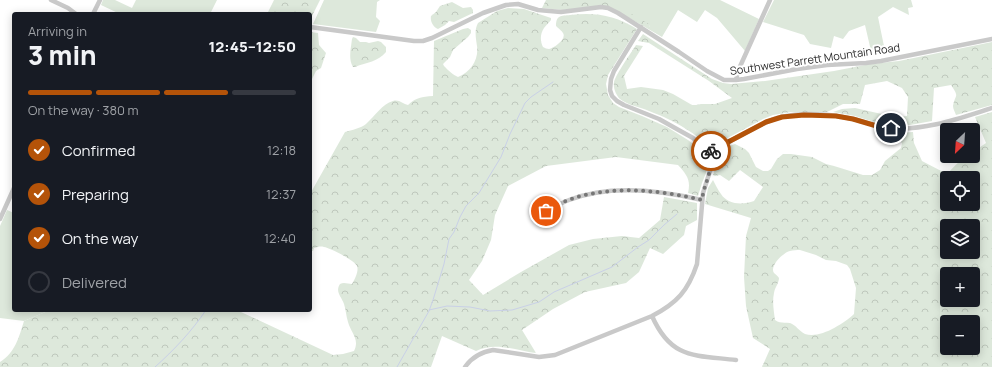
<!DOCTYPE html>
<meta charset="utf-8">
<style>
:root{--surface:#171b24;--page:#20242c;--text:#f1f3f6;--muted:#9ea1a6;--line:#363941;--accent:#b45309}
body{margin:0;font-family:Manrope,sans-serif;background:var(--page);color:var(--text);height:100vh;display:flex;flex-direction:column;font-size:15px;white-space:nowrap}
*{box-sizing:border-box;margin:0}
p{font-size:13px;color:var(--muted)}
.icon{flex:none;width:22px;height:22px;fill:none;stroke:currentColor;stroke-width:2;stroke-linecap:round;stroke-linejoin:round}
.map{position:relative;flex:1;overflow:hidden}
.drawer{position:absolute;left:12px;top:12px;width:300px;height:300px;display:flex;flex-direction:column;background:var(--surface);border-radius:4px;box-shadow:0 2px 10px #0003}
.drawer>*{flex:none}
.needle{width:26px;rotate:205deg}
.controls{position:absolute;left:940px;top:123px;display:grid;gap:8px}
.controls a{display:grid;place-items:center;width:40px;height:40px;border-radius:4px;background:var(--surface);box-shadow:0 2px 10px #0003;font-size:20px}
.pin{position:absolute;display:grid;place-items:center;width:34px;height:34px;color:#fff;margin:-17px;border:2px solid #fff;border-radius:50%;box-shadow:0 1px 4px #0007}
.courier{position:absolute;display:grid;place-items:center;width:40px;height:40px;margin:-20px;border:3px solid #b45309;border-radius:50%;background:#fff;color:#222;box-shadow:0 1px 5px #0007}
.summary em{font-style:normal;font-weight:800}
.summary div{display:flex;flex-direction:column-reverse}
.summary{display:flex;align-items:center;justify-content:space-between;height:68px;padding:0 16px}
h1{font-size:26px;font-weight:800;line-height:30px}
.bar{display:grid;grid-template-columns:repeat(4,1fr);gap:6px 4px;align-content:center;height:48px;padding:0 16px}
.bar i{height:5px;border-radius:3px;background:var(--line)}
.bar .selected{background:var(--accent)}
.bar p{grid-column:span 4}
ol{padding:0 16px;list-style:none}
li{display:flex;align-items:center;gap:12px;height:44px}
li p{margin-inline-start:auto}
li .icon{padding:4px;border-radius:50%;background:var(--accent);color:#fff;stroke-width:4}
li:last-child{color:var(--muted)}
li i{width:22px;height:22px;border:2px solid var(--line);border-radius:50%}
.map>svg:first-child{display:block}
</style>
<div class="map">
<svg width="992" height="367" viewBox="0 0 992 367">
<defs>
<pattern id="forest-crowns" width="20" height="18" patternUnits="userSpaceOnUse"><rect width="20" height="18" fill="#dde8db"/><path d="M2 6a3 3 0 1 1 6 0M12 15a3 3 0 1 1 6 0" fill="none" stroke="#bec7bc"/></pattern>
</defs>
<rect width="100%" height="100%" fill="#fff"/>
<path fill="#dde8db" d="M 103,0 L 115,0 L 132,8 L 136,0 L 217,0 L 210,14 L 120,14 L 101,5 Z
M 324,0 L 380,0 L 377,2 L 376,17 L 380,21 L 376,32 L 313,24 Z
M 607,0 L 720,0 L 759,19 L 745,51 L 717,18 L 705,10 L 697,22 L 678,10 L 662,37 L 650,30 L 650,26 Z
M 774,0 L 911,0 L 913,7 L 908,8 L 909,15 L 893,7 L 878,17 L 885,51 L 871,51 L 865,25 L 849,31 L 843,39 L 834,36 L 831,48 L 810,44 L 804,35 L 763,22 Z
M 7,210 L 14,213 L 14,310 L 50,310 L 24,321 L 0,318 L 0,226 Z"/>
<path fill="url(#forest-crowns)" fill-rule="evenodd" d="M 274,0 L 320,0 L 312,16 L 310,19 L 310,14 L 267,14 Z
M 546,0 L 608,0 L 649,24 L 650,27 L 650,30 L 619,12 L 609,7 L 562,10 L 542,8 Z
M 452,2 L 463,8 L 471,7 L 473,10 L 473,13 L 454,22 L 449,21 L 445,25 L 438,29 C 433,27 430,21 431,16 L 436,12 L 440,6 Z
M 508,8 L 524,9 L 551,18 L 551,20 C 549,23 546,25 544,28 C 540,34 540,41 543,47 C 545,48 547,49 549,49 C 554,48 567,39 563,33 C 562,31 558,28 556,26 C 556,15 561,16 570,15 C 595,12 615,15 637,29 L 608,75 L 606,84 L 608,95 L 613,103 L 619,107 L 642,116 L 667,127 L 688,140 L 701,150 L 706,158 L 707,166 L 706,173 L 702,183 L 698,196 L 688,193 C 691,180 687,175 678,165 L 616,157 L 546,166 L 508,186 L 495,215 L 491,240 L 482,261 L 469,280 L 483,295 L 521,272 L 569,245 L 593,239 L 622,236 L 639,238 L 660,220 L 664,197 L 697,203 L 697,220 L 686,226 L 684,235 L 663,254 L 650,248 L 639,272 L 626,283 L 585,292 L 553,309 L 522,330 L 536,353 C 516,351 496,341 476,351 L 442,336 L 431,367 L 0,367 L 0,362 C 15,353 19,337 24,321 L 50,310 L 242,310 L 241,312 L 333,355 L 343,354 L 354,351 C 360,339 351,333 348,322 C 346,316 346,310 344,304 C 341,296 335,292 340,284 C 344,282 348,284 352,284 C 355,279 359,271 357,266 C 354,260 330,248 324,247 C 320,246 318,247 314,248 L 313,251 L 310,251 L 310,194 L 345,132 C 352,130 361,128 366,124 C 375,116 382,104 393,101 C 399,99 403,104 408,105 C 417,97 421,97 433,96 L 434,41 L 463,29 L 468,28 L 471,30 L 471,33 L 468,37 L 453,50 L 450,57 L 443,64 L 444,66 C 448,70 453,75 458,77 C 471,72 479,59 477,46 C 476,39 474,30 478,23 L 497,11 Z
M 310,32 L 318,33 L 319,45 L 326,53 L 321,68 L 316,71 L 310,83 Z
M 643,34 L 712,79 L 723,83 L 731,84 L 765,81 L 834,71 L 870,64 L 899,61 L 992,42 L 992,105 L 956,115 C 955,112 953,109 953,106 C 955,94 960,98 951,85 L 934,88 L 932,121 L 910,125 L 894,125 L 877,123 L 855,116 L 833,112 L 842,109 L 855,108 L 895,117 L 907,116 L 908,97 L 902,88 L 887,81 L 865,85 L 860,104 L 843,104 L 827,112 L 791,112 L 773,115 L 763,119 L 709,148 C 695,131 668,118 649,111 C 640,107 627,105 620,99 C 616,95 613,88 614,82 C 616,74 631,53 636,45 L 643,46 L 624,76 L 627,89 L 641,87 L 663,90 L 673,94 L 692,105 L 696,105 L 701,104 L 715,104 L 732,98 L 709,81 L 649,43 L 638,41 Z
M 353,37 L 356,38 L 360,42 L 366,42 L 369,43 L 378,41 L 381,42 L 386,47 L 386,52 C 378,62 367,62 355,67 L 353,67 C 348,59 351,48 352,39 Z
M 992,112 L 992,367 L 762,367 L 770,349 L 753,338 L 746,306 L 744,277 L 746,236 L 751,218 L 705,204 L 708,188 L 713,180 C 715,184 718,190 721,194 C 728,205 743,205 754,201 L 763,187 L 740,170 L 729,181 L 720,175 L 715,176 L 713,175 L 715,169 L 715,158 L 716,154 L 726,147 L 735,144 L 745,149 L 749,153 L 756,167 L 763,171 L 768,171 L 771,169 L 777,159 L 783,154 L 791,154 L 812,157 L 826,164 L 834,166 L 863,175 L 872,175 L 880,170 L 885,161 L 901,148 L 902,143 L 897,138 L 898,133 L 913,132 L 914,143 L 922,161 L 947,174 C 954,167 962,156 973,156 L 973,152 L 986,143 L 975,117 ZM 947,178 L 973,178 L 973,204 L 947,204 ZM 947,226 L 973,226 L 973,252 L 947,252 ZM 800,250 L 816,255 L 826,260 L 836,261 L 847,265 L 850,269 L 856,288 L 854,314 C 843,324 820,339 805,334 C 799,331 796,325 790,323 C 784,322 780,324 775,320 C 774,312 772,302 774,293 C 775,287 779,283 779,278 C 778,276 776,275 774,273 C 769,266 784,252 790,251 C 793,250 797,250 800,250 ZM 947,274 L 973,274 L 973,300 L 947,300 ZM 947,322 L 973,322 L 973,348 L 947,348 Z"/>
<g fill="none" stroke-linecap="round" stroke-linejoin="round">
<path stroke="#c9d0e7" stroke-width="1" d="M 429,310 L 447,306 L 470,307 L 490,311 L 512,310 L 539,302 L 554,292 L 612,267 L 638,247 L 649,240 L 664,225 L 677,214
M 155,367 C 174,350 192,331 206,310
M 397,367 L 429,311 L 433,300 L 444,264 L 449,239 L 454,232 L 460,217 L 466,206 L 479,193 L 501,157 L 510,134 L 525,103 L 531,97 L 553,82"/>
<path stroke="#c9c9c9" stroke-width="4.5" d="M 51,0 L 68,8 L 76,14
M 93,14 L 100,0
M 310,27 L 414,41 L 423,41 L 432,38 L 483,13 L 506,5 L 518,4 L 538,10 L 561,12 L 601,7 L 608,8 L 618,13 L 679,52 L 707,71 L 724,80 L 736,80 L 744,79 L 797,69 L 827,65 L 866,63 L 881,61 L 992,39
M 736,80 L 738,71 L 770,0
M 708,153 C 720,146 733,140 745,133 C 757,127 768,120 781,117 C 803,112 832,114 853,119 C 866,122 878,127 891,128 C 925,131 960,118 992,108
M 537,217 C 547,211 558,204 569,200 C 610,184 660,190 702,200
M 0,219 L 14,188
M 652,316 C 671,359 694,355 736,360
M 465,367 C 472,357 481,352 493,350 L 539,357 L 555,355 L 652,316 C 677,303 688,291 697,264 L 703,193 L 710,171 L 710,159 L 708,153 L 701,145 L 693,138 L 675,128 L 659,119 L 624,105 L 617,101 L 612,96 L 610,90 L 611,79 L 614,71 L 641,27"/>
</g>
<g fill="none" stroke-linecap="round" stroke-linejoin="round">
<path stroke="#767676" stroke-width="4" stroke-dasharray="0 7.2" d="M 546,211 C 554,207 562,202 571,199 C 613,185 659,190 702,200 C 704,182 715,170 708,153 L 711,151"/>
<path stroke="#b45309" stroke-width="5" d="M 711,151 L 766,122 L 782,117 L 804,115 L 836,116 L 853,119 L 880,127 L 891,128"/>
</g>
<g text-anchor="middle" stroke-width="4" stroke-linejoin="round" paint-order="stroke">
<g font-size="11" fill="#2c2c2c" stroke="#fff">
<text transform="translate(815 59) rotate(-8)" y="4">Southwest Parrett Mountain Road</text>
</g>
</g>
</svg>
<div class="controls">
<a><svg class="needle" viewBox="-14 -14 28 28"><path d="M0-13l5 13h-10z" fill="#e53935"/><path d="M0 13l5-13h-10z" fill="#9ea1a6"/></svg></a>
<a><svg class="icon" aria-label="locate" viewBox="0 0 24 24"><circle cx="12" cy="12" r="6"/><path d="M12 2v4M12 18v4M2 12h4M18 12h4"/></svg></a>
<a><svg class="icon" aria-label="layers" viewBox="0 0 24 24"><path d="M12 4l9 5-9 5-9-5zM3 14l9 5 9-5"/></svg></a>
<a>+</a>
<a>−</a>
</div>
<div class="pin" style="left:546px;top:211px;background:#ea580c"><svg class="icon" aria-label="bag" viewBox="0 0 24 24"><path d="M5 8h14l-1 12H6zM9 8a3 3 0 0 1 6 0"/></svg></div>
<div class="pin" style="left:891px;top:128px;background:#1f2937"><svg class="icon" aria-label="home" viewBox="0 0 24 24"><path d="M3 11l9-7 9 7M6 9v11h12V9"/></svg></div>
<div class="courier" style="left:711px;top:151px"><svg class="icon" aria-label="bike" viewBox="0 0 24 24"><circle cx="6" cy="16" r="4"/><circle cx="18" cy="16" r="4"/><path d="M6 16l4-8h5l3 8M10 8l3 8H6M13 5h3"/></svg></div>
<section class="drawer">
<div class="summary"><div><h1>3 min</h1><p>Arriving in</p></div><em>12:45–12:50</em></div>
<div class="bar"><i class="selected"></i><i class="selected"></i><i class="selected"></i><i></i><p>On the way · 380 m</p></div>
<ol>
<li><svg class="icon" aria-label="check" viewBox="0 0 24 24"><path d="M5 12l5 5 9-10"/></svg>Confirmed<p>12:18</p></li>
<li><svg class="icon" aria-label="check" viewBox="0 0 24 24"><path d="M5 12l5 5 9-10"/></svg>Preparing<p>12:37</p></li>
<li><svg class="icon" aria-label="check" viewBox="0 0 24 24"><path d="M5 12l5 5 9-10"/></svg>On the way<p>12:40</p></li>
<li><i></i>Delivered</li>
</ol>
</section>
</div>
